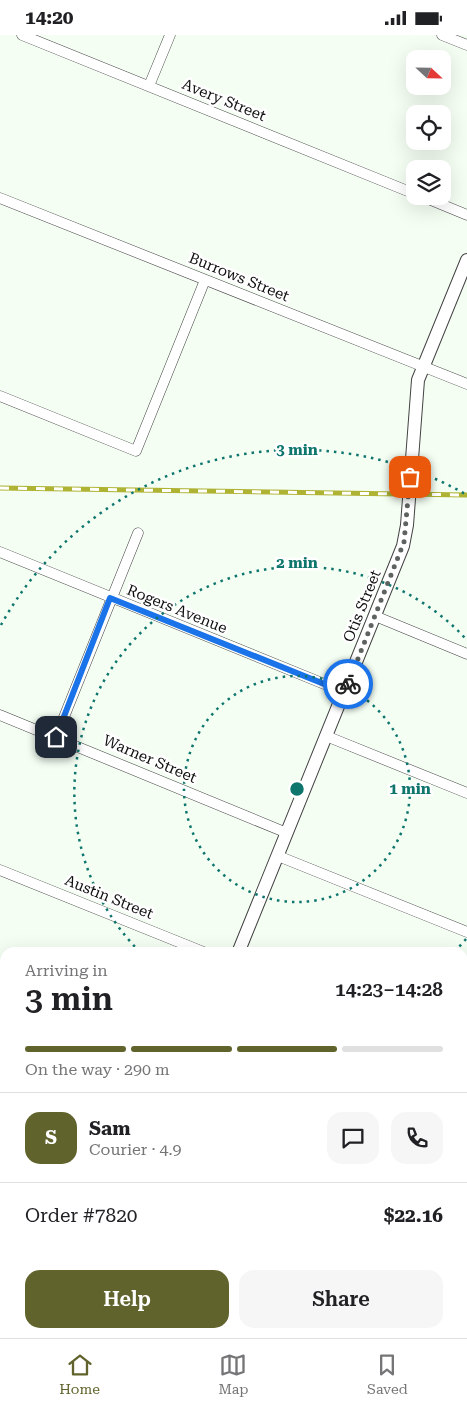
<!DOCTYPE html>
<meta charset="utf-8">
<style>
:root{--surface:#fff;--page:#f6f6f6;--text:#202124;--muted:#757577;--line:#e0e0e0;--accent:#60632b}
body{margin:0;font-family:"Roboto Serif",serif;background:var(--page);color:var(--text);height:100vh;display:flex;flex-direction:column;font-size:19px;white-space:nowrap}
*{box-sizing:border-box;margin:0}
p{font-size:16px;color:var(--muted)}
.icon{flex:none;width:28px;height:28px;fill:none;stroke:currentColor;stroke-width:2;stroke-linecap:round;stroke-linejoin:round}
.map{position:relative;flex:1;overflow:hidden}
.sheet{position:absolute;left:0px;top:912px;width:468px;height:391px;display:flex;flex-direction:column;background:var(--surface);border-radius:15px 15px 0 0;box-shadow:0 5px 20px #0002}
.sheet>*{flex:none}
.needle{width:32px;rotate:112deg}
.controls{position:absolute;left:406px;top:15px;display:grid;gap:10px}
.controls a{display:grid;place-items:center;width:45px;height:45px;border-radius:10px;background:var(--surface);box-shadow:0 5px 20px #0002;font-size:25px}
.pin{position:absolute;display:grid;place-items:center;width:42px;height:42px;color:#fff;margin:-21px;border-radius:10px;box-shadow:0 2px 8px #0006}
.courier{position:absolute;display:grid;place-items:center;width:50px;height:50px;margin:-25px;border:4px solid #1a73e8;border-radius:50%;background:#fff;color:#222;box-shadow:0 1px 6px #0007}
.head em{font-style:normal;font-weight:600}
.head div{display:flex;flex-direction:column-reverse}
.head{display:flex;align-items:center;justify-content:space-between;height:85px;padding:0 25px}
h1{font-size:32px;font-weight:600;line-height:38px}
.bar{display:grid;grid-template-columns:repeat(4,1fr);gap:8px 5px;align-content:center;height:60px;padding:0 25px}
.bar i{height:6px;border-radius:4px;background:var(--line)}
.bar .on{background:var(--accent)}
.bar p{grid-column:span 4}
.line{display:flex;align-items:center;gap:12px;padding:0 25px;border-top:1px solid var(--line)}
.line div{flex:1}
.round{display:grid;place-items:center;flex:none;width:52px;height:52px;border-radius:15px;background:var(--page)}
.button{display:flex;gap:10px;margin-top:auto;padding:10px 25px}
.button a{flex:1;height:58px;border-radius:15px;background:var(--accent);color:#fff;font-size:20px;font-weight:600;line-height:58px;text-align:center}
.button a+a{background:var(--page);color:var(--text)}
.status{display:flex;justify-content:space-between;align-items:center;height:35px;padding:0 25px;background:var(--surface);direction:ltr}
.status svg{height:14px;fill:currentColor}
.tabs{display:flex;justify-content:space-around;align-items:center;height:70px;border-top:1px solid var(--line);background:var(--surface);font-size:14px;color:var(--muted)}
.tabs a{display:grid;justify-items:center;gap:2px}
.tabs .on{color:var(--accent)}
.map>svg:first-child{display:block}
</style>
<div class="status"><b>14:20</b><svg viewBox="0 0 49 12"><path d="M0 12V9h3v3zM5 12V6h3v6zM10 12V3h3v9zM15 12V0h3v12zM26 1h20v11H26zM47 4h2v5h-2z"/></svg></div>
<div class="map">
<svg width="467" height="1303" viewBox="0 0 467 1303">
<rect width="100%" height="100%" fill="#f4fef3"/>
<path fill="#52574d" d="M 170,1299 L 195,1299 L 205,1303 L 168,1303 Z"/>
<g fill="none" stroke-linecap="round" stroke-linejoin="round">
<g stroke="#424242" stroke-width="6">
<path id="service" d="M 116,1303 L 117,1299
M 147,1303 L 149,1299"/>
</g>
<g stroke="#424242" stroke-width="11">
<path id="minor" d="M 22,0 L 415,159
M 442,0 L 467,10
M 149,51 L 170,0
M 421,161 L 467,180
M 0,163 L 467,349
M 0,361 L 136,416 L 205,245
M 0,517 L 344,657
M 375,581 L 467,619
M 0,680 L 287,798
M 326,701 L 467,758
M 56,702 L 138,498
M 278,821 L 467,897
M 0,835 L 206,918
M 0,963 L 5,965
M 462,1058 L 467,1060
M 0,1076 L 5,1078
M 0,1101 L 5,1089
M 462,1230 L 467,1232
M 0,1288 L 5,1290
M 462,1298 L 467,1287
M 26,1299 L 36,1303
M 282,1299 L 293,1303
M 230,1303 L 232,1299"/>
</g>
<g stroke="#424242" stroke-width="14">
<path id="tertiary" d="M 238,918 L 403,511 L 407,490 L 418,345 L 467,225
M 81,1303 L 83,1299"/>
</g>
<use href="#service" stroke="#fff" stroke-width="5"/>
<use href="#minor" stroke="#fff" stroke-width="10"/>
<use href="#tertiary" stroke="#fff" stroke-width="12"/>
<g stroke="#afb334" stroke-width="5">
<path id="rail" d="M 0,453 L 467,460"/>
</g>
<use href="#rail" stroke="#fff" stroke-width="3" stroke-dasharray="9" stroke-linecap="butt"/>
</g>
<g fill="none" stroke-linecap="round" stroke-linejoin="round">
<path stroke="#5f635f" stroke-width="5" stroke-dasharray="0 9" d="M 348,649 L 404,507 L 410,442"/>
<path stroke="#1a73e8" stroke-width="6" d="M 56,702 L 110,563 L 344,657 L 348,649"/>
</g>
<g fill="none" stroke="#0f766e" stroke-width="2.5" stroke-dasharray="2.5 5">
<circle cx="297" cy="754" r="113"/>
<path d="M466 904A226 226 0 0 1 454 917M140 917A226 226 0 1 1 466 604"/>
<path d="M1 590A339 339 0 0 1 467 460"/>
</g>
<g text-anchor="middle" stroke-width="5" stroke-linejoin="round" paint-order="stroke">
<g font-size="15" fill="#0f0f0f" stroke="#fff">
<text transform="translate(224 65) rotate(22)" y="5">Avery Street</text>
<text transform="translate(239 242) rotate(22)" y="5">Burrows Street</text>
<text transform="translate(362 571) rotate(-68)" y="5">Otis Street</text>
<text transform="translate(177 574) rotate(22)" y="5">Rogers Avenue</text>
<text transform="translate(150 724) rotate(23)" y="5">Warner Street</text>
<text transform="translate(109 862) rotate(22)" y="5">Austin Street</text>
</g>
</g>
<circle cx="297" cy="754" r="8" fill="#0f766e" stroke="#fff" stroke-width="2.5"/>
<g font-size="15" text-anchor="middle" font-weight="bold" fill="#0f766e" stroke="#fff" stroke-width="5" stroke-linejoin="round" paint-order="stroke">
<text x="297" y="420">3 min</text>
<text x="297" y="533">2 min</text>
<text x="410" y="759">1 min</text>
</g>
</svg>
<div class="controls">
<a><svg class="needle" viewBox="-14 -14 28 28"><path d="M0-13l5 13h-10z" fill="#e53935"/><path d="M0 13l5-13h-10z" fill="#757577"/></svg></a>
<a><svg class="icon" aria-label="locate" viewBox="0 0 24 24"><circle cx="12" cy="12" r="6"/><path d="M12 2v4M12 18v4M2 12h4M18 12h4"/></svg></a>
<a><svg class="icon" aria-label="layers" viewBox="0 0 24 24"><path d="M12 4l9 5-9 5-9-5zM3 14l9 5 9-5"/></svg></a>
</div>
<div class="pin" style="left:410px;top:442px;background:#ea580c"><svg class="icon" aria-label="bag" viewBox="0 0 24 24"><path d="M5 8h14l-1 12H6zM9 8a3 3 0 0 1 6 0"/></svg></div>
<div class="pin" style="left:56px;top:702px;background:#1f2937"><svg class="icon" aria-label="home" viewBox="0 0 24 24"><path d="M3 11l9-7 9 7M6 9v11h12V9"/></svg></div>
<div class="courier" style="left:348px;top:649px"><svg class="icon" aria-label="bike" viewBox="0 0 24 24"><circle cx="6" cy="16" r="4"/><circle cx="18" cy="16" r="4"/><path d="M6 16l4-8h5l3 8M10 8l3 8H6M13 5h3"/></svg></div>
<section class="sheet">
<div class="head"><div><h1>3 min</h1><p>Arriving in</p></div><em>14:23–14:28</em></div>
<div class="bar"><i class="on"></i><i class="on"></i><i class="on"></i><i></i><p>On the way · 290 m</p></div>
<div class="line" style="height:90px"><b class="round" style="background:var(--accent);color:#fff">S</b><div><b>Sam</b><p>Courier · 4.9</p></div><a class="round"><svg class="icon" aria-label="chat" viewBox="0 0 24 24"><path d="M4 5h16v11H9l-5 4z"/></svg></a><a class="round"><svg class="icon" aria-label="phone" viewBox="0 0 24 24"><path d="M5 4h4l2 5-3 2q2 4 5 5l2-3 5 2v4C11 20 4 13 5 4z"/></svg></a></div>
<div class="line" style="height:65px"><div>Order #7820</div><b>$22.16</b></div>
<div class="button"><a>Help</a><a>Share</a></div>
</section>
</div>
<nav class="tabs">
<a class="on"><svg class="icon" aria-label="home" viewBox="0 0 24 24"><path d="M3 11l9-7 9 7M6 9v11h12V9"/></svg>Home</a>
<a><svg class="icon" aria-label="map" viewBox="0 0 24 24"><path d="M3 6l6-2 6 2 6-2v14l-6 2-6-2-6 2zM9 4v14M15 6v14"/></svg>Map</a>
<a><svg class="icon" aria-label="saved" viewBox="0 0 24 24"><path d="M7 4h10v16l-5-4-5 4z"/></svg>Saved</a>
</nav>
